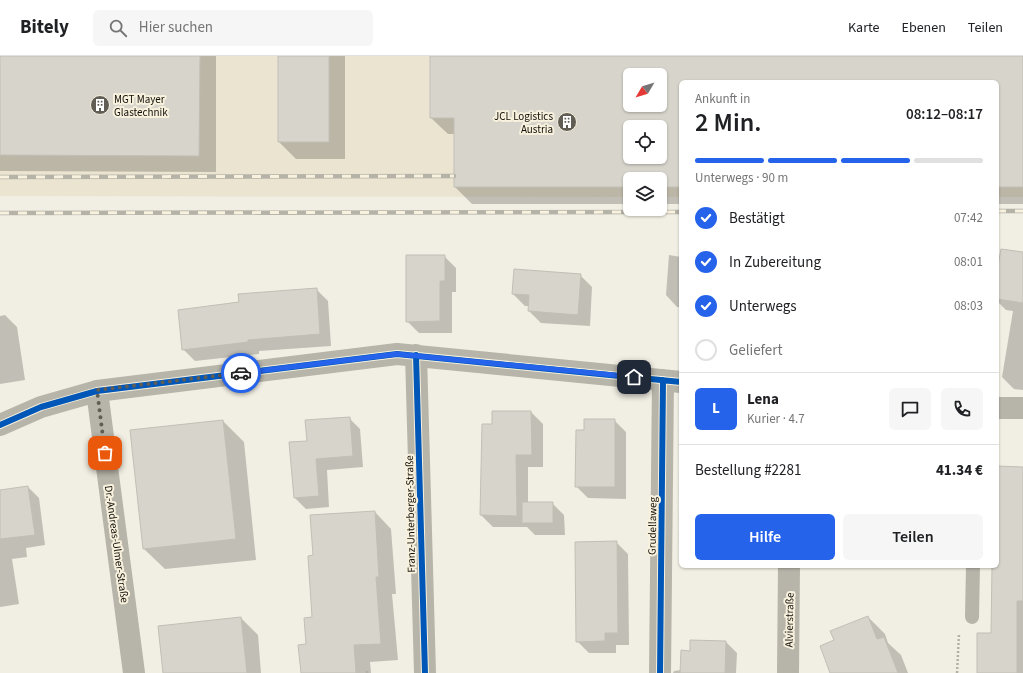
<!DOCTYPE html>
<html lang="de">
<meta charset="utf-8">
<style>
:root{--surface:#fff;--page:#f6f6f6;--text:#202124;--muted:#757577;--line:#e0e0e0;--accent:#2563eb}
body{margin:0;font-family:"Source Sans 3",sans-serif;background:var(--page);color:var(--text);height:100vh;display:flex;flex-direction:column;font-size:15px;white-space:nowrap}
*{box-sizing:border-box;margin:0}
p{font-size:13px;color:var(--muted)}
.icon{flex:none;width:22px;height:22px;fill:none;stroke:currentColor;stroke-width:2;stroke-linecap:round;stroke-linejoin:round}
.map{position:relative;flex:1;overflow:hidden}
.side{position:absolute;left:679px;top:24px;width:320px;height:488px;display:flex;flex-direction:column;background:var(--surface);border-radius:6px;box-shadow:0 1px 3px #0004}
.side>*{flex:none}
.needle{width:26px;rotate:232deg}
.buttons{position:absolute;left:623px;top:12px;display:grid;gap:8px}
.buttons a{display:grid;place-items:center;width:44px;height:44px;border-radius:6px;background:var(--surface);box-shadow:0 1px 3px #0004;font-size:20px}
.pin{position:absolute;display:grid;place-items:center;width:34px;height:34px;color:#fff;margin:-17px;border-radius:8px;box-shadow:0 2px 6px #0006}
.courier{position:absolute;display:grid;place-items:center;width:40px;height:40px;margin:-20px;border:3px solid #2563eb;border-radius:50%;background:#fff;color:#222;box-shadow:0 1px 5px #0007}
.summary em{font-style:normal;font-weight:600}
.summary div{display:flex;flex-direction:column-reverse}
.summary{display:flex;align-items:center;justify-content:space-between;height:68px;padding:0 16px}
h1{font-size:26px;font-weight:600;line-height:30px}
.bar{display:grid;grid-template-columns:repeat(4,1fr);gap:6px 4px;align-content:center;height:48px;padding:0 16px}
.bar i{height:5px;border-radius:3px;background:var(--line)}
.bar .selected{background:var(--accent)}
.bar p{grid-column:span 4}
.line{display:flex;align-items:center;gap:10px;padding:0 16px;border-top:1px solid var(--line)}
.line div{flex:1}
.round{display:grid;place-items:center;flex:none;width:42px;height:42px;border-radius:6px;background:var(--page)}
ol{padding:0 16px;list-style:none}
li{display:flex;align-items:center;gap:12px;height:44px}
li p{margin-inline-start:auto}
li .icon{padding:4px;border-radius:50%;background:var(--accent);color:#fff;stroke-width:4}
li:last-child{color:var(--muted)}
li i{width:22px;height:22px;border:2px solid var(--line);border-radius:50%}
.button{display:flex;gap:8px;margin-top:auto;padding:8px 16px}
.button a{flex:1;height:46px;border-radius:6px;background:var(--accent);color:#fff;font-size:16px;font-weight:600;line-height:46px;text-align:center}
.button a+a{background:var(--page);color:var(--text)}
header{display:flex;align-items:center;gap:24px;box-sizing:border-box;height:56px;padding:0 20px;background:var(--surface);border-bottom:1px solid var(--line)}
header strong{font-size:19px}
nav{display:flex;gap:22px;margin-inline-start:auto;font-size:14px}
.search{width:280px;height:36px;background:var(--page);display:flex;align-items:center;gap:10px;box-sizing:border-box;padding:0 14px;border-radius:6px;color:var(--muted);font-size:15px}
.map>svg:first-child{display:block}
</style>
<header>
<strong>Bitely</strong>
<div class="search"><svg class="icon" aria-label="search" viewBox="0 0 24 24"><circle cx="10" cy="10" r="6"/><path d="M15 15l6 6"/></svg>Hier suchen</div>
<nav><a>Karte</a><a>Ebenen</a><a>Teilen</a></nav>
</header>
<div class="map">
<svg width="1023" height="617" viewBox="0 0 1023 617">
<rect width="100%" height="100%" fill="#f1eee3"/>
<path fill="#ebe4d1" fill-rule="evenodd" d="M 0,0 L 1023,0 L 1023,141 L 997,141 L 997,26 L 681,26 L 681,141 L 660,141 L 660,123 L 630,123 L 630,141 L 0,140 ZM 630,19 L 660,19 L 660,49 L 630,49 ZM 630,71 L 660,71 L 660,101 L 630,101 Z"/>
<path fill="#0003" fill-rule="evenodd" d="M 0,0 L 216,0 L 216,116 L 0,115 Z
M 279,0 L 345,0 L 345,103 L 296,103 L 279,86 Z
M 431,0 L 1023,0 L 1023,148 L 997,148 L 997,26 L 681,26 L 681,148 L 660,148 L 660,123 L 630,123 L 630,148 L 472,148 L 455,131 L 455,78 L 448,78 L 431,62 ZM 630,19 L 660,19 L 660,49 L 630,49 ZM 630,71 L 660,71 L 660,101 L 630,101 Z
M 1023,197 L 1023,334 L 1014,333 L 1002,321 L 1013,255 L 1006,254 L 997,245 L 997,222 Z
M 669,199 L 681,201 L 681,251 L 677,251 L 666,239 Z
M 444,200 L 456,212 L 456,236 L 452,236 L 452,277 L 419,277 L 407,265 Z
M 580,219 L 592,231 L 590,270 L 541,267 L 529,255 L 530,250 L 525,250 L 513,238 Z
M 316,233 L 328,245 L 331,290 L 259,295 L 259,298 L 195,305 L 183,293 L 240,247 Z
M 5,259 L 17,271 L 25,324 L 0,328 L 0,260 Z
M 531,356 L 543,368 L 543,411 L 528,411 L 528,447 L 552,447 L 564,459 L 565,479 L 535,479 L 527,471 L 493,471 L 481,459 L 483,369 L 493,369 Z
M 349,362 L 360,373 L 363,411 L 327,414 L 329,451 L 306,453 L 295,442 L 308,386 Z
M 614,364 L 626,376 L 626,443 L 588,442 L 576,430 Z
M 223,365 L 244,386 L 256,504 L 165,513 L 144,493 Z
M 997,411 L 1023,412 L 1023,617 L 978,617 L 992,578 L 993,510 L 997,510 Z
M 28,431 L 39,442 L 45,489 L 26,492 L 27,501 L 12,503 L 19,548 L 0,551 L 0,435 Z
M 375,456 L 391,473 L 396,538 L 392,538 L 398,604 L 370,606 L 371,617 L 302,617 L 313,562 L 314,500 Z
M 616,486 L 628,498 L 629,589 L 616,589 L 616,597 L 589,597 L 577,585 Z
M 868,561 L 885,578 L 888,587 L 901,599 L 908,617 L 831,617 L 836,585 Z
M 241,562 L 258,579 L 261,617 L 164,617 Z
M 726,586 L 737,597 L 736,617 L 673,617 L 674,615 L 681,614 L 691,596 Z"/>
<path fill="#d7d4cb" stroke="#c1bfb6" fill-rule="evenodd" d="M 0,0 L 200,0 L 199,100 L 0,99 Z
M 278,0 L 329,0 L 329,86 L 278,86 Z
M 430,0 L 1023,0 L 1023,131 L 997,131 L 997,26 L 681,26 L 681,131 L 660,131 L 660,123 L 630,123 L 630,131 L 454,131 L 454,62 L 430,62 ZM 630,19 L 660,19 L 660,49 L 630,49 ZM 630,71 L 660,71 L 660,101 L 630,101 Z
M 1001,193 L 1023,196 L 1023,247 L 997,243 L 997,215 Z
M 406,199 L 445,199 L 445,225 L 440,225 L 440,265 L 406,266 Z
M 514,213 L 581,218 L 578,259 L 528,255 L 529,239 L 512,238 Z
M 317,232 L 320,278 L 248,284 L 248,286 L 182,294 L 178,254 L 239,246 L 238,238 Z
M 492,355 L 531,355 L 532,399 L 516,399 L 517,460 L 480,459 L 482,368 L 492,368 Z
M 350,361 L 353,400 L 316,403 L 319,440 L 294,442 L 289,386 L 307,385 L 305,364 Z
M 584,363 L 615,363 L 615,431 L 575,431 L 576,374 L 584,374 Z
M 223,364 L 236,483 L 143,493 L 130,374 Z
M 997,410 L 1023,411 L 1023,545 L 1017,545 L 1017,617 L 977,617 L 977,577 L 991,577 L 992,510 L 997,510 Z
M 28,430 L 35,479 L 0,483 L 0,434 Z
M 522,446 L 553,446 L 553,467 L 522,467 Z
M 375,455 L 379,521 L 376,521 L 381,588 L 354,589 L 356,617 L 301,617 L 298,589 L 306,588 L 304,562 L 312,561 L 308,500 L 313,499 L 310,459 Z
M 617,485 L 618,577 L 605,577 L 605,585 L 576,586 L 575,486 Z
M 868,560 L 877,583 L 884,581 L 898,617 L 830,617 L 820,590 L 834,584 L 830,575 Z
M 241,561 L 247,617 L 163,617 L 158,570 Z
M 690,584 L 726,585 L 725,617 L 680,617 L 681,594 L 690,595 Z"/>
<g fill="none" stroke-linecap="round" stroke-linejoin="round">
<path stroke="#b2b0a7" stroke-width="2.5" stroke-dasharray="2 2" stroke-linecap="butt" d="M 367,615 L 367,617
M 957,617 L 959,578"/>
<path stroke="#b7b4a9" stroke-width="14" d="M 972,561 L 973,510"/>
<path stroke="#b7b4a9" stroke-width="22" d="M 416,299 L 425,617
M 97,335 L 134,617
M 997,352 L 1023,352
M 0,369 L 41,351 L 97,335 L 397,298 L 681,326
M 660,617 L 663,324
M 788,617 L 789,510"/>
<g stroke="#b5b2a8" stroke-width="4.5">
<path id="rail" d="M 0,121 L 454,120
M 997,155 L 1023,155
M 0,157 L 681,156"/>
</g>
<use href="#rail" stroke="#f7f1dd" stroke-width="3" stroke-dasharray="9" stroke-linecap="butt"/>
<g stroke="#f7f1dd" stroke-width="8">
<path id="cycleway" d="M 416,299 L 425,617
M 0,369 L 41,351 L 97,335 L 397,298 L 681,326
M 660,617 L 663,324"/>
</g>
<use href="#cycleway" stroke="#0057b8" stroke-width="6"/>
</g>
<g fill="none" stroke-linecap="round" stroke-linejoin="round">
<path stroke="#605d55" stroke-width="4" stroke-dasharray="0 7.2" d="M 105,397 L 97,334 L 241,317"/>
<path stroke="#2563eb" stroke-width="5" d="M 241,317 L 397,298 L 634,321"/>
</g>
<defs>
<g id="building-disc" transform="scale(1)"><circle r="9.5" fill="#605d55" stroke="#f7f1dd"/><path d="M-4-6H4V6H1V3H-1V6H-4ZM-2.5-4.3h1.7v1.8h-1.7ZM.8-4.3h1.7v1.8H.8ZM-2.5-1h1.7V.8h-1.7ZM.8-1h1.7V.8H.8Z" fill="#fff"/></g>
</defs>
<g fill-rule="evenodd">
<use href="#building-disc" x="100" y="49"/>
<use href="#building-disc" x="567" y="66"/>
</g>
<g text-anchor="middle" stroke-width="4" stroke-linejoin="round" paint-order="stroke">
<g font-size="11" fill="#120f09" stroke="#f7f1dd" text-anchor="start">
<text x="114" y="47">MGT Mayer<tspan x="114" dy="13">Glastechnik</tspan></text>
<text x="553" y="64" text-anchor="end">JCL Logistics<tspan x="553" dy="13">Austria</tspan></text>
</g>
<g font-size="11" fill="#120f09" stroke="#f7f1dd">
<text transform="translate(410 458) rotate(-91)" y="4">Franz-Unterberger-Straße</text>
<text transform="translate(652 470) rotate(-89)" y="4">Grudellaweg</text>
<text transform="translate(117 488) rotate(82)" y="4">Dr.-Andreas-Ulmer-Straße</text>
<text transform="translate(789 564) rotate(-89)" y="4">Alvierstraße</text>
</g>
</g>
</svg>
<div class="buttons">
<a><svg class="needle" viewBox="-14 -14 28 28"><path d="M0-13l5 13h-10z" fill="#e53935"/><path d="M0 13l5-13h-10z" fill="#757577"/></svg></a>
<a><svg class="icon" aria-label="locate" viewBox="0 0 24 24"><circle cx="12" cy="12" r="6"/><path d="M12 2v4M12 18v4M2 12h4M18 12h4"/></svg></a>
<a><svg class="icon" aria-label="layers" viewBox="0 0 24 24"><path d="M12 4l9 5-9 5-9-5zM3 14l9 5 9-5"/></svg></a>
</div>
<div class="pin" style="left:105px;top:397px;background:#ea580c"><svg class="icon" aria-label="bag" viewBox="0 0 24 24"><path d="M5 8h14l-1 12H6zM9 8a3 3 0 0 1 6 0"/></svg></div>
<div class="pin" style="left:634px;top:321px;background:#1f2937"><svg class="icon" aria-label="home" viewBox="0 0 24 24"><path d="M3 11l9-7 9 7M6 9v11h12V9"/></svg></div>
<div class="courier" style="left:241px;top:317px"><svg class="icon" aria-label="car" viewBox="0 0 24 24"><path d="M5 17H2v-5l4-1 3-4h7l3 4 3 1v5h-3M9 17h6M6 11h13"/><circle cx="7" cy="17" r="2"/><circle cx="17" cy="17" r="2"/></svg></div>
<section class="side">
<div class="summary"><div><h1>2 Min.</h1><p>Ankunft in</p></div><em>08:12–08:17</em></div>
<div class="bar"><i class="selected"></i><i class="selected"></i><i class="selected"></i><i></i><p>Unterwegs · 90 m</p></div>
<ol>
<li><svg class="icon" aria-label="check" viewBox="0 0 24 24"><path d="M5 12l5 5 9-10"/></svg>Bestätigt<p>07:42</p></li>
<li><svg class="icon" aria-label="check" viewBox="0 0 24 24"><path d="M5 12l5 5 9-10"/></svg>In Zubereitung<p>08:01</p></li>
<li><svg class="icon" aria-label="check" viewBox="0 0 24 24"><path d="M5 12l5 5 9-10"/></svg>Unterwegs<p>08:03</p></li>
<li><i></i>Geliefert</li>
</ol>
<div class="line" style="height:72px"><b class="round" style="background:var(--accent);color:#fff">L</b><div><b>Lena</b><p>Kurier · 4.7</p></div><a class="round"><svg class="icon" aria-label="chat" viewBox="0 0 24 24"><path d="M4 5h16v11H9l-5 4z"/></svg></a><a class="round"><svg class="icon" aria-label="phone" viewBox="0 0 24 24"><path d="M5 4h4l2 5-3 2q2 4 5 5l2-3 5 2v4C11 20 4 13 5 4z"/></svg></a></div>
<div class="line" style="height:52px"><div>Bestellung #2281</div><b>41.34 €</b></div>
<div class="button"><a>Hilfe</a><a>Teilen</a></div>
</section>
</div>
